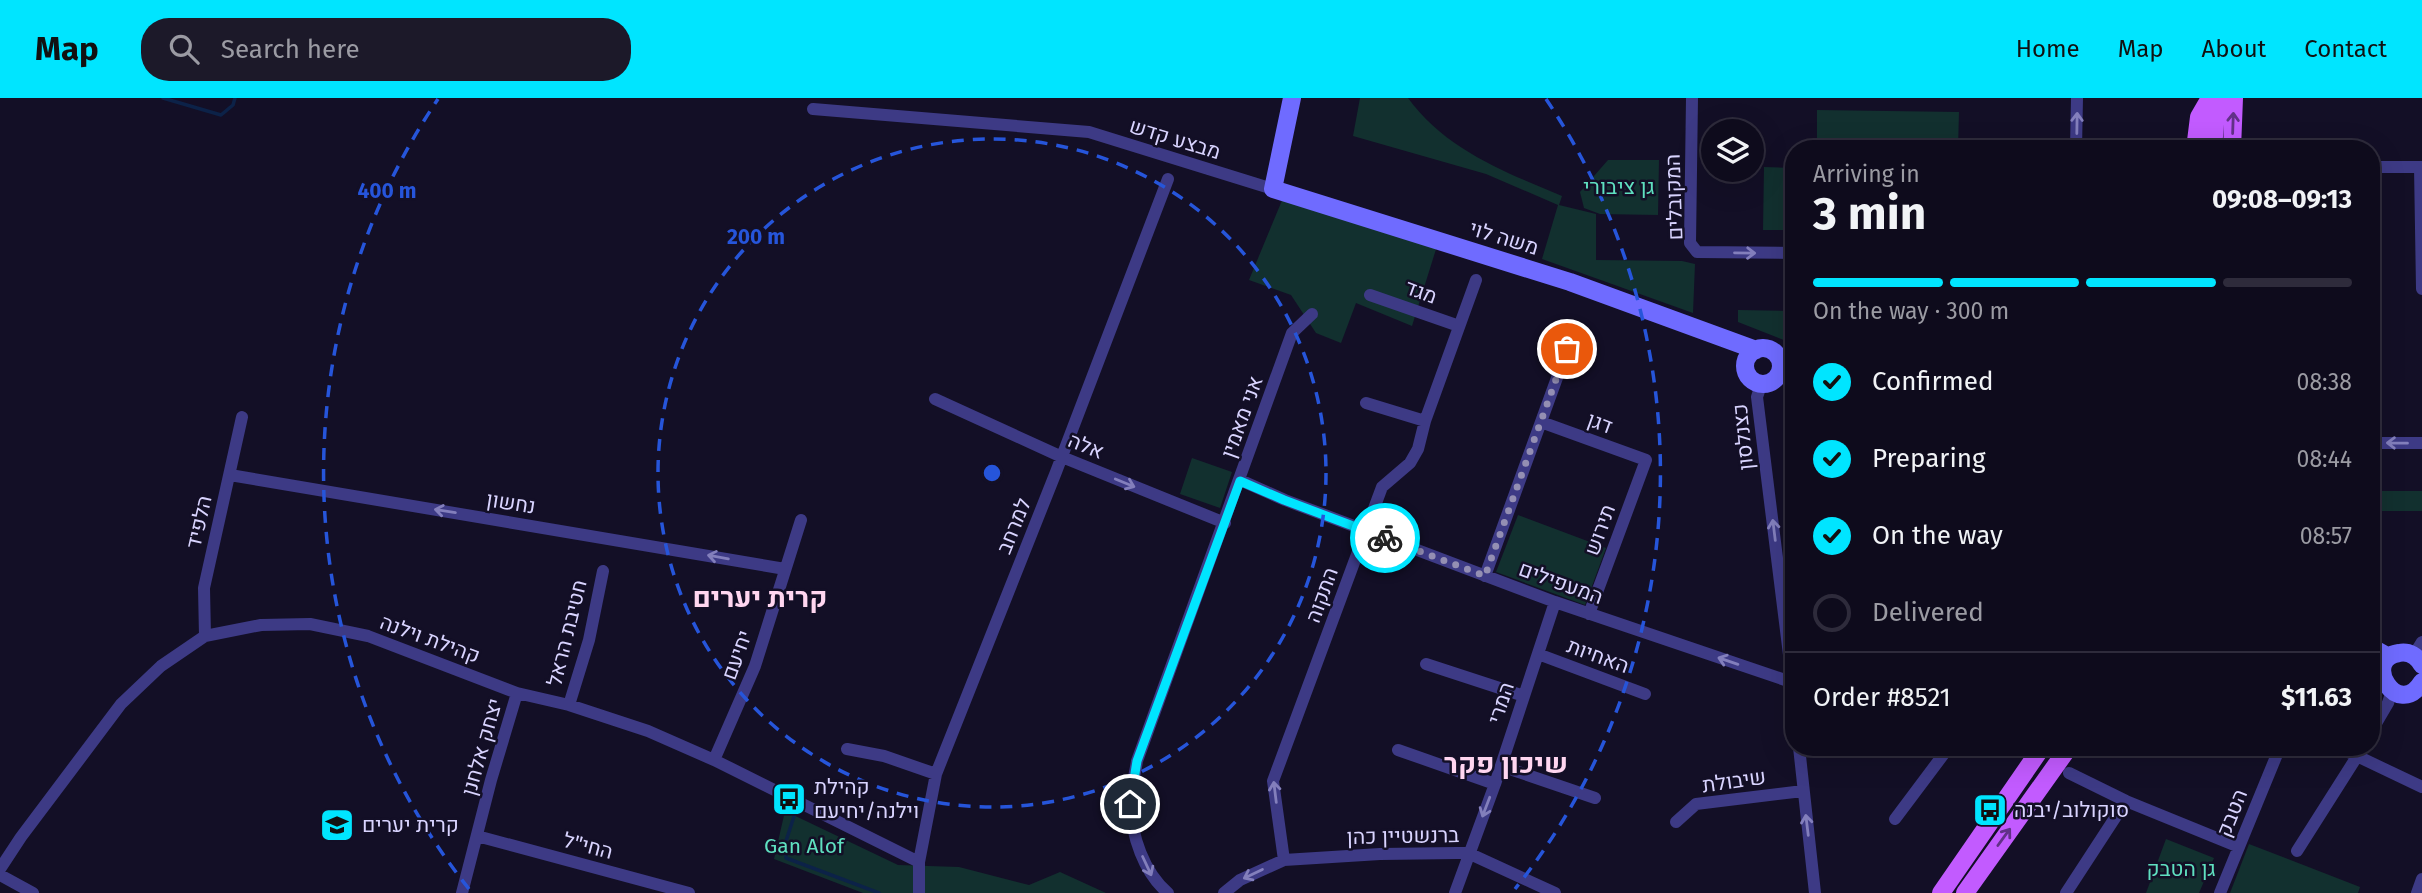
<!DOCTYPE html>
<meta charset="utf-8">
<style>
:root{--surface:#0e0b1c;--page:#1c1929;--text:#f1f3f6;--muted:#9b9ba3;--line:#2e2b3b;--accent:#00e5ff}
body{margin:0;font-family:"Fira Sans",Heebo,sans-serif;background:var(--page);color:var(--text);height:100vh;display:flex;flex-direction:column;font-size:26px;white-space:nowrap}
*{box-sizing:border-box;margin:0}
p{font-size:23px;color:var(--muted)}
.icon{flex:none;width:38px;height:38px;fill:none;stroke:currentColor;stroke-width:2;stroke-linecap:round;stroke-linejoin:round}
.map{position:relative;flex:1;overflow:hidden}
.details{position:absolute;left:1785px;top:42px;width:595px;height:616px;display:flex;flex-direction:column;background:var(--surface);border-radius:28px;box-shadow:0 7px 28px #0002,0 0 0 2px var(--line)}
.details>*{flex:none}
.buttons{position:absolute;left:1701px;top:21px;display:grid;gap:14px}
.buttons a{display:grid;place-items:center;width:63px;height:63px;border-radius:50%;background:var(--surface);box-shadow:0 7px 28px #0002,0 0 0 2px var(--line);font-size:35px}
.pin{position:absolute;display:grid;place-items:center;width:60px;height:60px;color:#fff;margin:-30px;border:4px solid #fff;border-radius:50%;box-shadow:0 2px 7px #0007}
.courier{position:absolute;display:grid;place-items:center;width:70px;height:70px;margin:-35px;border:5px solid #00e5ff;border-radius:50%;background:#fff;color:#222;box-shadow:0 2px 9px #0007}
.summary em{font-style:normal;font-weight:700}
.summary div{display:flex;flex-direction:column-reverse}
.summary{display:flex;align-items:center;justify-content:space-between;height:119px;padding:0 28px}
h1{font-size:46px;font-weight:700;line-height:52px}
.bar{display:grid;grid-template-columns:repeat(4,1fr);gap:10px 7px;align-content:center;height:84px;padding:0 28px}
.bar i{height:9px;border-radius:5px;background:var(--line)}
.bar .selected{background:var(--accent)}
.bar p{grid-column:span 4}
.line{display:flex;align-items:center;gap:18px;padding:0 28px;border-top:2px solid var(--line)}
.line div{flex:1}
ol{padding:0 28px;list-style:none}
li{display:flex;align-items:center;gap:21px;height:77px}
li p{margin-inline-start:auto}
li .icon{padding:7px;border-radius:50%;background:var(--accent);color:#111;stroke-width:4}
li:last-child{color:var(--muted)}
li i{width:38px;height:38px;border:4px solid var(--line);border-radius:50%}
header{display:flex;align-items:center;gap:42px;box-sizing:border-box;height:98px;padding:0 35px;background:var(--accent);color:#111}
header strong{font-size:33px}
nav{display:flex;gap:38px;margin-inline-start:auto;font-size:24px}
.search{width:490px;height:63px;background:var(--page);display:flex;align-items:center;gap:18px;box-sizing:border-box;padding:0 24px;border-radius:28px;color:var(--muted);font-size:26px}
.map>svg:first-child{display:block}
</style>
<header>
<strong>Map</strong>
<div class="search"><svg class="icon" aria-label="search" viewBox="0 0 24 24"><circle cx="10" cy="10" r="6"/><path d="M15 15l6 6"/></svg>Search here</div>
<nav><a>Home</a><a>Map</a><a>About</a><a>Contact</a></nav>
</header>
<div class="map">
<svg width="2422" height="795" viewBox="0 0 2422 795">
<rect width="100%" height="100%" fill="#130f26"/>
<path fill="#12302f" d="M 1360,0 L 1408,0 C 1446,52 1505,74 1562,98 L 1559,107 L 1596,116 L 1596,162 L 1682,163 L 1695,166 L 1693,215 L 1542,161 L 1558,107 L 1486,76 L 1353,38 Z
M 1817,12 L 1959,14 L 1958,51 L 1817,51 Z
M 1608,62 L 1659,62 L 1658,117 L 1600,116 L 1584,110 L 1580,94 Z
M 1764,69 L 1794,70 L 1794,132 L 1763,132 Z
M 1283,100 L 1437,148 L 1412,228 L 1356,205 L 1341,245 L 1316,235 L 1291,197 L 1249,182 Z
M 1738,212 L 1793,213 L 1794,246 L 1738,224 Z
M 1192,360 L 1232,374 L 1220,410 L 1180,396 Z
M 2371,393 L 2422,393 L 2422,413 L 2371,413 Z
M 1518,417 L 1606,450 L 1585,507 L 1496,474 Z
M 785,713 L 898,767 L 959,769 L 1029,787 L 1060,774 L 1106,795 L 863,795 L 774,761 Z
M 2166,741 L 2214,760 L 2199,795 L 2146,795 Z
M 2249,746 L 2360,789 L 2358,795 L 2230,795 Z"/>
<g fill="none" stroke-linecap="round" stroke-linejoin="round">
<path stroke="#0c2248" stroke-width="3.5" d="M 163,0 L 221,17 L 233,7 L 235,0
M 798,706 L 786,743 L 786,760 L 879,795"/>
<path stroke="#3d3a85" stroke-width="12" d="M 1692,0 L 1690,145 L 1697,154 L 1794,155
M 813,11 L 1089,34 L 1273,91
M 2076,51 L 2077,0
M 2371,69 L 2422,69
M 2420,69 L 2422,191
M 1370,197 L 1459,228
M 1761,287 L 1757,299 L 1794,597
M 935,301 L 1062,359 L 1225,425
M 1366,305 L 1425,323
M 1541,324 L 1646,362 L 1589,516
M 2371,345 L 2422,345
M 230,377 L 785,471
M 1240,382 L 1285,402 L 1555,504 L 1794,585
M 1485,478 L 1574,233
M 205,538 L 204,490 L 242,319
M 1538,556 L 1645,596
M 2414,557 L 2422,544
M 1426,566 L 1524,598
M 569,607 L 589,542 L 603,473
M 2371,634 L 2388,605 L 2392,593
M 1799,649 L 1815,795
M 2338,649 L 2422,689
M 847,651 L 884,658 L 936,676
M 1398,652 L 1495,686
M 714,662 L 755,568 L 801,422
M 1501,668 L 1595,700
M 2069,675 L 2126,703 L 2239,749
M 1895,721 L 1949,649
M 1676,724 L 1696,706 L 1803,693
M 477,738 L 689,795
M 2297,753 L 2363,649
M 1284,762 L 1273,683 L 1382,389 L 1410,365 L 1418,351 L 1425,323 L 1476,182
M 0,771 L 21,739 L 121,606 L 161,568 L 205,538 L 261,527 L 310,526 L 368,538 L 517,595 L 569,607 L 648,633 L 714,662 L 919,764
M 0,777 L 33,795
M 462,795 L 491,682 L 517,595
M 919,795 L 919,764 L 936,676 L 1056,374 L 1168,81
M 1168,795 C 1144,775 1131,737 1131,707 C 1130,693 1135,677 1137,663 L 1292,235 L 1312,216
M 1224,795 L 1240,782 L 1284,762 L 1380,756 L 1457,755 L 1468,755 L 1555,795
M 1455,795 L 1495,686 L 1555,504
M 2066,795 L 2126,703
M 2220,795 L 2280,649
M 2417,795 L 2422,781"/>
<path stroke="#6f6bff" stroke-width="18" d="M 1292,0 L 1273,91 L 1570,184 L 1756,252
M1745 268a18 18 0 1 1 36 0a18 18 0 1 1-36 0Z
M 2371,549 L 2389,559
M 2422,567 C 2417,558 2409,553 2399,555 C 2360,561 2398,623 2422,584"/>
<path stroke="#c25bff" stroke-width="18" d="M 2195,51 L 2199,19 L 2210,0
M 2213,51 L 2217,0
M 2232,51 L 2234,0
M 1941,795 L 2042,649
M 1965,795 L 2069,649"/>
</g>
<defs><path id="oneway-shaft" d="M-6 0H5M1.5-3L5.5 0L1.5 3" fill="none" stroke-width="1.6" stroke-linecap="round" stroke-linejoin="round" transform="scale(1.75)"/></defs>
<g stroke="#837fbc">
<use href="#oneway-shaft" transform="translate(2077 25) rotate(-89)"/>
<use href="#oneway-shaft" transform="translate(1745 155) rotate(1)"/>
<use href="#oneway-shaft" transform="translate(2397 345) rotate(-179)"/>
<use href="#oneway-shaft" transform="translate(1125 385) rotate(22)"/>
<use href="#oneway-shaft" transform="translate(445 413) rotate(-171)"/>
<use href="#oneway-shaft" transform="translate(1774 432) rotate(-97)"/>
<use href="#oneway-shaft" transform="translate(718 459) rotate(-170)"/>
<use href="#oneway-shaft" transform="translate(1728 563) rotate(-161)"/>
<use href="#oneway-shaft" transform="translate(1275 694) rotate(-97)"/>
<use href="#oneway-shaft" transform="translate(1486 709) rotate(111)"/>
<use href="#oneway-shaft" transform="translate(1807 727) rotate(-97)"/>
<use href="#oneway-shaft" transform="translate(1147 768) rotate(65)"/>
<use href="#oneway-shaft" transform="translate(1253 776) rotate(154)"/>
</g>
<g stroke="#623188">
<use href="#oneway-shaft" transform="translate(2233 25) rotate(-88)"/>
<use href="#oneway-shaft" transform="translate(2004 739) rotate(-54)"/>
</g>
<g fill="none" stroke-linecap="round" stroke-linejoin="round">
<path stroke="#948fb3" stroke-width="7" stroke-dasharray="0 12.6" d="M 1385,440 L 1485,478 L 1567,251"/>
<path stroke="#00e5ff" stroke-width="9" d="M 1130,706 L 1137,663 L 1240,383 L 1284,402 L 1385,440"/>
</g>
<g fill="none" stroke="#2655da" stroke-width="3.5" stroke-dasharray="12 9">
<circle cx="992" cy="375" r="334"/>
<path d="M469 791A668 668 0 0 1 438 1M1546 1A668 668 0 0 1 1515 791"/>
</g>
<defs>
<g id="bus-square" transform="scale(1.75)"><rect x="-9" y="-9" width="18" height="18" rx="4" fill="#00e5ff" stroke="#130f26"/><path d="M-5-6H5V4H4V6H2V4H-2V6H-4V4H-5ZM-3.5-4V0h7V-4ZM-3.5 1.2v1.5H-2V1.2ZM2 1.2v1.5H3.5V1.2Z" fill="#111"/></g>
<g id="school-square" transform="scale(1.75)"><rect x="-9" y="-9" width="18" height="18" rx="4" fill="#00e5ff" stroke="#130f26"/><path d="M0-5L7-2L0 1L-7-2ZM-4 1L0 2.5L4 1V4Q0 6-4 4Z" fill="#111"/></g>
</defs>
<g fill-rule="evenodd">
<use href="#bus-square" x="789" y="701"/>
<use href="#bus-square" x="1990" y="712"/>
<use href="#school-square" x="337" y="727"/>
</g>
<g text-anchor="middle" stroke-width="5" stroke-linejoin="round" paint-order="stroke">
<g font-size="21" fill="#d9d4ff" stroke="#130f26">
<text transform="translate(1175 41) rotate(17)" y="7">מבצע קדש</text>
<text transform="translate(1674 99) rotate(-92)" y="7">המקובלים</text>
<text transform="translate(1504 140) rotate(17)" y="7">משה לוי</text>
<text transform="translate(1421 194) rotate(20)" y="7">מגד</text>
<text transform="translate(1242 319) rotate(-70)" y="7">אני מאמין</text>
<text transform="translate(1600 325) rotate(20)" y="7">דגן</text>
<text transform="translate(1743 339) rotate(-96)" y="7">כצנלסון</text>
<text transform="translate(1086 348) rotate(22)" y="7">אלה</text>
<text transform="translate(511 405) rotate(9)" y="7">נחשון</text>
<text transform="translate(199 424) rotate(-77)" y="7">הלפיד</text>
<text transform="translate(1014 428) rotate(-68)" y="7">למרחב</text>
<text transform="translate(1600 432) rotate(-70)" y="7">תירוש</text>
<text transform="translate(1561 485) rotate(20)" y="7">המעפילים</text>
<text transform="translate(1322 497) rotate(-70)" y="7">התקוה</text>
<text transform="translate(567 535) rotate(-76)" y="7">חטיבת הראל</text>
<text transform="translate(430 541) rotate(20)" y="7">קהילת וילנה</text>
<text transform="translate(737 557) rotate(-70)" y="7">יחיעם</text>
<text transform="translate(1598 558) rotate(20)" y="7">האחיות</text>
<text transform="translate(1501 605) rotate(-72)" y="7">המרי</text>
<text transform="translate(482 649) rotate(-74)" y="7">יצחק אלחנן</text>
<text transform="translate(1734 683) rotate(-8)" y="7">שיבולת</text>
<text transform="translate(2232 715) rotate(-68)" y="7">הטבק</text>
<text transform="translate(1403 738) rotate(-1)" y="7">ברנשטיין כהן</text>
<text transform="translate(588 748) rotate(15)" y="7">החי"ל</text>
</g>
<g font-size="21" fill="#5fe0c0" stroke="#130f26">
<text x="1619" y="96">גן ציבורי</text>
<text x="804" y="755">Gan Alof</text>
<text x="2181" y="778">גן הטבק</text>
</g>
<g font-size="21" fill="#d9d4ff" stroke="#130f26" text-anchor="start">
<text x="814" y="696">קהילת<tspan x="814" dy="24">וילנה/יחיעם</tspan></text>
<text x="2014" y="719">סוקולוב/יבנה</text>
<text x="362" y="734">קרית יערים</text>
</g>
<g font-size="28" font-weight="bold" fill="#ffd6f0" stroke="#130f26">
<text x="760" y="509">קרית יערים</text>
<text x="1506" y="675">שיכון פקר</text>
</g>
</g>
<circle cx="992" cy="375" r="10" fill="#2655da" stroke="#130f26" stroke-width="3.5"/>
<g font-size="21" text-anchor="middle" font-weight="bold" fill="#2655da" stroke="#130f26" stroke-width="5" stroke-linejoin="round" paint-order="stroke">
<text x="387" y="100">400 m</text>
<text x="756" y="146">200 m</text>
</g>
</svg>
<div class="buttons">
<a><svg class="icon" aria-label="layers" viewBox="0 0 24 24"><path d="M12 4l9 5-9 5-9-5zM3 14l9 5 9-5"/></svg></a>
</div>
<div class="pin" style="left:1567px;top:251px;background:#ea580c"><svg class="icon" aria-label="bag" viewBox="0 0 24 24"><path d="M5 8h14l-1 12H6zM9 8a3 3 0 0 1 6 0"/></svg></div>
<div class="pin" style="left:1130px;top:706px;background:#1f2937"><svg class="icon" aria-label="home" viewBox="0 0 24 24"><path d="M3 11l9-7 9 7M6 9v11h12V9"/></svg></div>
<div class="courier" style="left:1385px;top:440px"><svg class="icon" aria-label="bike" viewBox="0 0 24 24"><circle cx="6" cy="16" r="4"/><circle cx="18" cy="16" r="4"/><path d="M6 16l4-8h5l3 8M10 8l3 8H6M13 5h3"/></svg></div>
<section class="details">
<div class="summary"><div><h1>3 min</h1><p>Arriving in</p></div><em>09:08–09:13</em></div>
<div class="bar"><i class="selected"></i><i class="selected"></i><i class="selected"></i><i></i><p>On the way · 300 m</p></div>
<ol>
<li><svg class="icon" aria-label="check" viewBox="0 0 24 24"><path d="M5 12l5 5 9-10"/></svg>Confirmed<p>08:38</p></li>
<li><svg class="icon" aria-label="check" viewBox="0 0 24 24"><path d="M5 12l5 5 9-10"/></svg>Preparing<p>08:44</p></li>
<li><svg class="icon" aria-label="check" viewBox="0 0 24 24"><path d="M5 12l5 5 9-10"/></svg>On the way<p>08:57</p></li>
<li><i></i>Delivered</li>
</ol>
<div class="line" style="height:91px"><div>Order #8521</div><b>$11.63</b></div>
</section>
</div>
